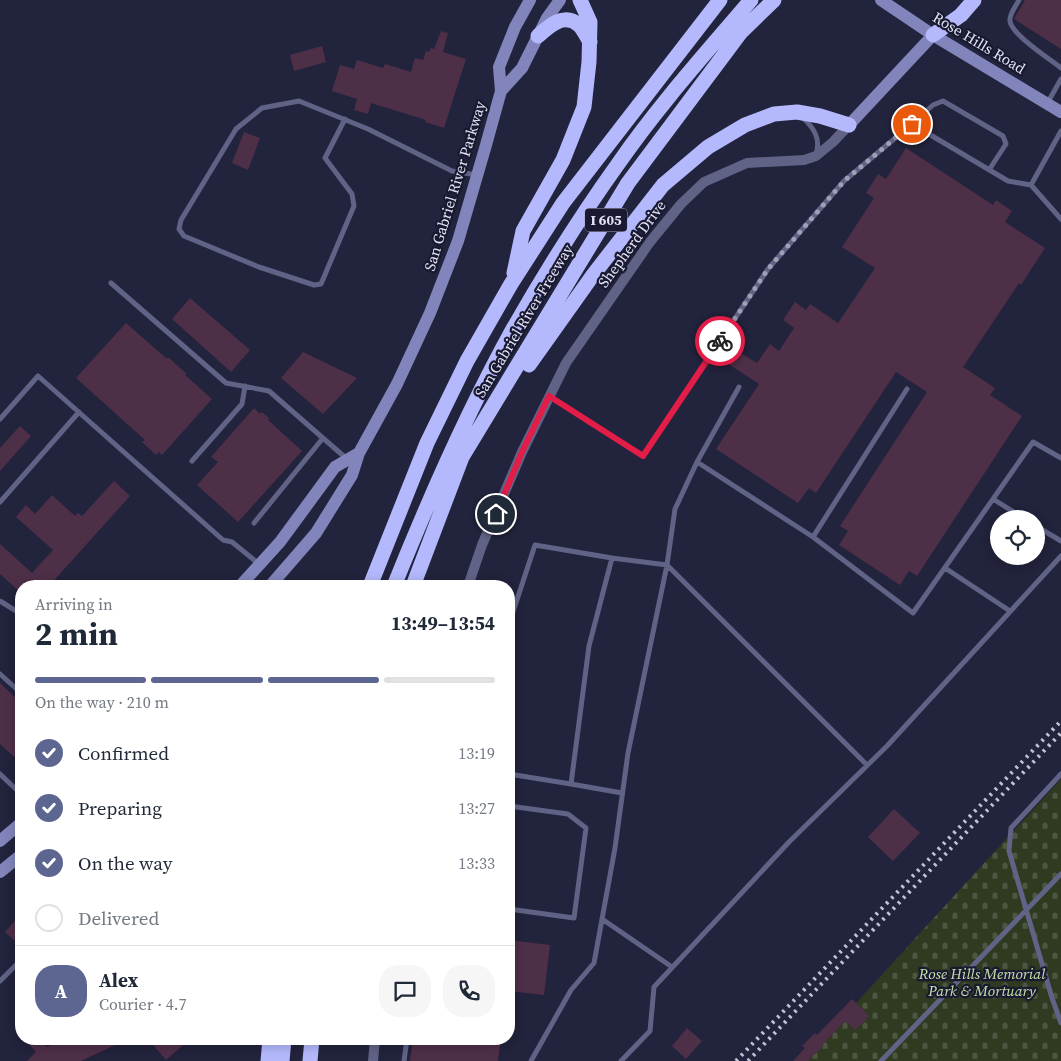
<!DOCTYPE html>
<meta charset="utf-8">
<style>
:root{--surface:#fff;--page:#f6f6f7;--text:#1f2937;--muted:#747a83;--line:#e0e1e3;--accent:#5d6690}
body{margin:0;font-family:"Source Serif 4",serif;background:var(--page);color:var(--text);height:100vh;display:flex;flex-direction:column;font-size:19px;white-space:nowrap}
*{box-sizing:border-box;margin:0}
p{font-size:16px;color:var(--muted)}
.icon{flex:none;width:28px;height:28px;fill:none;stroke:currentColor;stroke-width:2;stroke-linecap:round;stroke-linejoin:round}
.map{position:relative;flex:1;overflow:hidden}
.drawer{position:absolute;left:15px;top:580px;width:500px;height:465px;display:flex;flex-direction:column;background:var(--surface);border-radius:20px;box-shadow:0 2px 12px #0003}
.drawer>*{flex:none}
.buttons{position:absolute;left:990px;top:510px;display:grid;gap:10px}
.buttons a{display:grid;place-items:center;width:55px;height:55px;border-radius:50%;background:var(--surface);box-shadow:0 2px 12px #0003;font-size:25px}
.pin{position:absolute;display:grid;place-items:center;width:42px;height:42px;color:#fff;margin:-21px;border:2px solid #fff;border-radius:50%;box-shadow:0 1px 5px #0007}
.courier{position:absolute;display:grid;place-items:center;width:50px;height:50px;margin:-25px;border:4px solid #e11d48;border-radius:50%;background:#fff;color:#222;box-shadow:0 1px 6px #0007}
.headline em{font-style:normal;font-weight:700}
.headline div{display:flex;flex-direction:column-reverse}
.headline{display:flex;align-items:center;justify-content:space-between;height:85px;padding:0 20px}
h1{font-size:32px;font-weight:700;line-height:38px}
.bar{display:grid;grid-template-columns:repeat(4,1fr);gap:8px 5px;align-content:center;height:60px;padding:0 20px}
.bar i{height:6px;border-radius:4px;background:var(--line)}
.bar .active{background:var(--accent)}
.bar p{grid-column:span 4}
.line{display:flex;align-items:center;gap:12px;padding:0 20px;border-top:1px solid var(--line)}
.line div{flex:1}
.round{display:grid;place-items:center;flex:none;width:52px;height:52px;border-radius:20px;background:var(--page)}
ol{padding:0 20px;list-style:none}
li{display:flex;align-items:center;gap:15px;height:55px}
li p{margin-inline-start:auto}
li .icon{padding:5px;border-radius:50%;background:var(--accent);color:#fff;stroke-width:4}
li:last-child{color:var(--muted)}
li i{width:28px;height:28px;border:2px solid var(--line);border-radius:50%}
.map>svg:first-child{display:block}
</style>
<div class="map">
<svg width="1061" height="1061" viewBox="0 0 1061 1061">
<defs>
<pattern id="cemetery-stones" width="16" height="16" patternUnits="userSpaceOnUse" patternTransform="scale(1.25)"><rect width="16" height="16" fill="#2f3a21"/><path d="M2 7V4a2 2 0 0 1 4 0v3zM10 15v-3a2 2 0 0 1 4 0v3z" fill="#4d5642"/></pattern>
</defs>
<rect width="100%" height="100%" fill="#22233c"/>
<path fill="url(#cemetery-stones)" d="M 1061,779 L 1061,1061 L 803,1061 Z"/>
<path fill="#4e2f48" d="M 1025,0 L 1061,0 L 1061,49 L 1014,19 Z
M 441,31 L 448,33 L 443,52 L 466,59 L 444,128 L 425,122 L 426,120 L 371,103 L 368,114 L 354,110 L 357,99 L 332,91 L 340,65 L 354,69 L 357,60 L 383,68 L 385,64 L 411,72 L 415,58 L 423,60 L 426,51 L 429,52 L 431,48 L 434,49 Z
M 322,46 L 326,62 L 294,71 L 290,55 Z
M 244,132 L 260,138 L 248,170 L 232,163 Z
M 906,148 L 993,205 L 996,200 L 1012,211 L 1005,222 L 1045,248 L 1021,285 L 1019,283 L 963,367 L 995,388 L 990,395 L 1022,416 L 917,576 L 909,571 L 900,585 L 839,545 L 848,531 L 840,526 L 927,392 L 896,372 L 816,493 L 809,488 L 798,503 L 716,449 L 759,384 L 730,365 L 739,352 L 757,363 L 770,344 L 779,351 L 794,328 L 783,320 L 795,302 L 806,310 L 810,304 L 838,323 L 875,268 L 842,247 L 874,198 L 866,193 L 878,174 L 886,179 Z
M 190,298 L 250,350 L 231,372 L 172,319 Z
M 126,323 L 167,359 L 168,357 L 187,374 L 185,375 L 212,399 L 162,455 L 159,452 L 156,455 L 142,442 L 145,440 L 76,378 Z
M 303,352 L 357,378 L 323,414 L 281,378 Z
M 254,408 L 260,414 L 262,412 L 269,418 L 268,420 L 302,451 L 238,522 L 197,485 L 218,462 L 211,457 Z
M 20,426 L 31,436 L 0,471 L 0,448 Z
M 114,481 L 130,496 L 49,586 L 21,586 L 21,593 L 0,574 L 0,544 L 32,573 L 53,550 L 16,517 L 26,505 L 35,514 L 52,495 L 75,516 L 78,513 L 82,516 Z
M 0,683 L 21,703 L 21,763 L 0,744 Z
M 894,809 L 920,833 L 893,861 L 868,837 Z
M 21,914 L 21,946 L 5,932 Z
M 509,940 L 550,945 L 544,995 L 509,991 Z
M 852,999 L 869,1016 L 855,1030 L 845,1021 L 822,1045 L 824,1046 L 807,1061 L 793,1061 L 805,1048 L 802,1046 L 815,1033 L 817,1035 Z
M 687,1028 L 702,1041 L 686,1059 L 672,1046 Z
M 25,1039 L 40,1039 L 47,1047 L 61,1039 L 128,1039 L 81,1061 L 27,1061 L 36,1052 Z
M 148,1039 L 190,1039 L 166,1060 Z
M 413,1039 L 501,1039 L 498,1061 L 410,1061 Z"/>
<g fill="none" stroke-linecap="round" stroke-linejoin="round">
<path stroke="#606385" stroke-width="5" d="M 1019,0 C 1016,6 1009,14 1010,21 C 1011,34 1050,59 1061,68
M 1048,102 L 1061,79
M 803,118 C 814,128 821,139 816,154
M 345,119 L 325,158 L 352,194 L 354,206 L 321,284 L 314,285 L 259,267 L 184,236 L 179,229 L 181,220 L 236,129 L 262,108 L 299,101 L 368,129 L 452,171 L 477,175
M 912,124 L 933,105 L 943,101 L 1003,136 L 1006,144 L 989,170
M 1061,131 L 1031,185 L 1061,219
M 111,283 L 226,383 L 269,391 L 347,459
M 739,387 L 697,462 L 813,537
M 907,389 L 813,537 L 913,613 L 1033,442 L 1061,458
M 549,396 L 643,456 L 768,269 L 844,181 L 912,124 L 1008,181 L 1031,185
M 0,419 L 38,376 L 223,540 L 232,542 L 259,564
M 192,461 L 242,404 L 245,386
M 993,499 L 1025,519
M 0,502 L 79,412
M 254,523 L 323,438
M 1036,526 L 1061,541
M 945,568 L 1010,611
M 0,601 L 21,614
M 509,624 L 535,545 L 612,558
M 0,674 L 21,693
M 0,774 L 21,794
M 509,774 L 571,784
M 1061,774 L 1011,828 L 1009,851 L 1052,998 L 1061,1023
M 622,793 L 571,784 L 589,646 L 612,558 L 667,565 L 867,765
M 509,806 L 568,814 L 586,828 L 574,918 L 509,909
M 602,919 L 672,967
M 0,981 L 21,960
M 404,1061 L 407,1039
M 531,1061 L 571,990 L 594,963 L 615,848 L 628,753 L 667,565 L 675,509 L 697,462
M 621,1061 L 650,1031 L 654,987 L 789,842 L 887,746 L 1061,556
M 881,1061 L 1061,874"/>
<path stroke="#606385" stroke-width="10" d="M 468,586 L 482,545 L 522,452 L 566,363 L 650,242 L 681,204 L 704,182 L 747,163 L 804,160 L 816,156 L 833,142 L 849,125
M 373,1061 L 375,1039"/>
<path stroke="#8185bb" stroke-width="12" d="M 881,0 L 933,35 L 1061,112
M 501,91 L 522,68 L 547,18 L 560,0
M 849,125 L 933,35
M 240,586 L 280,542 L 335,467 L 359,453
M 270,586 L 316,533 L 352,475 L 359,453 L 397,384 L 430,313 L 458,241 L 486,145 L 501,91 L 499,67 L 515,27 L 530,0
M 0,841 L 21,823
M 0,872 L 21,855"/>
<path stroke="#b4b9fd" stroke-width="15" d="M 933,35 L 961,15 L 974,0
M 538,36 C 549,26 564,12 579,25 C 583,29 587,37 590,42
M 514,273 L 523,231 L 563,160 L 584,107 L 589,62 L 590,22 L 580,0
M 529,365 L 593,275 L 663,185 L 708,147 L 745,125 L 774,114 L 797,112 L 820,116 L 849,125
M 370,586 L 427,443 L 467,361 L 511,284 L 563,203 L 720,0
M 394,586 C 429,499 467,412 513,329 C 545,273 580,217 618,164 C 658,106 706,53 751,0
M 413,586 L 462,457 L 628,183 L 741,32 L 774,0
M 268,1061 L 270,1039
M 282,1061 L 284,1039
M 310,1061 L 312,1039"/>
<path stroke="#c1c3d5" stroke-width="4" stroke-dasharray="2.5 5" stroke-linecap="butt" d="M 736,1061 L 1061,721
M 748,1061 L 1061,733"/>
</g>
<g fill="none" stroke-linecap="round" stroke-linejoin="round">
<path stroke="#9fa0b4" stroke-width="5" stroke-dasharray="0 9" d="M 720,341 L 768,269 L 844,181 L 912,124"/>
<path stroke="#e11d48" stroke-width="6" d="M 496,514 L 522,452 L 549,396 L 643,456 L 720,341"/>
</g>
<g text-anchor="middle" stroke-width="4.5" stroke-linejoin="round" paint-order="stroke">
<rect fill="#191932" stroke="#a6a7ba" stroke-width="1" x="585" y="208.5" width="42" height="23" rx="4"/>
<g font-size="14" font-weight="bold" fill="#e2e4f5">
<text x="606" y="225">I 605</text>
</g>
<g font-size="15" fill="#e2e4f5" stroke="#191932">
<text transform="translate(979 43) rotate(31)" y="5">Rose Hills Road</text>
<text transform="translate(455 186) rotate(-73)" y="5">San Gabriel River Parkway</text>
<text transform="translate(632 244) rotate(-54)" y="5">Shepherd Drive</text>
<text transform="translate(524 321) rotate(-59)" y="5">San Gabriel River Freeway</text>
</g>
<g font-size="15" font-style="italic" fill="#c7e3a4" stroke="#191932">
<text x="982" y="979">Rose Hills Memorial<tspan x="982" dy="17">Park &amp; Mortuary</tspan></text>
</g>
</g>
</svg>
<div class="buttons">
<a><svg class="icon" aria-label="locate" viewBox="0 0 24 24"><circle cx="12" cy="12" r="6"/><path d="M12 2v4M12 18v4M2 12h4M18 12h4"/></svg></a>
</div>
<div class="pin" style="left:912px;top:124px;background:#ea580c"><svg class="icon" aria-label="bag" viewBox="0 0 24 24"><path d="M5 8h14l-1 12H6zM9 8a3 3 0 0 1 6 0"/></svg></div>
<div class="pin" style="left:496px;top:514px;background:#1f2937"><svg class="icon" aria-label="home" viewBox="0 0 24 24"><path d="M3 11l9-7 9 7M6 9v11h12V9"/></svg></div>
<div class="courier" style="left:720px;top:341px"><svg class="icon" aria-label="bike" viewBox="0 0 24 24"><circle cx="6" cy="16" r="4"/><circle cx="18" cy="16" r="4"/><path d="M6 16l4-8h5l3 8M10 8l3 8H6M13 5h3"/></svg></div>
<section class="drawer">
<div class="headline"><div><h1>2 min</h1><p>Arriving in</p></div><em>13:49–13:54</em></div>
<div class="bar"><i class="active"></i><i class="active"></i><i class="active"></i><i></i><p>On the way · 210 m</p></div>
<ol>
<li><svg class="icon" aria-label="check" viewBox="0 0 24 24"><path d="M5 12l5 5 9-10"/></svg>Confirmed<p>13:19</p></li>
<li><svg class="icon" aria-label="check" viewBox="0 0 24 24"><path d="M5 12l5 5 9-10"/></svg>Preparing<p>13:27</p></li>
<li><svg class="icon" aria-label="check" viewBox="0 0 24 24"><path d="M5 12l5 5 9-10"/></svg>On the way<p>13:33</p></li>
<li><i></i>Delivered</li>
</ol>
<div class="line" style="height:90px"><b class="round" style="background:var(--accent);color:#fff">A</b><div><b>Alex</b><p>Courier · 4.7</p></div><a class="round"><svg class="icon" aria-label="chat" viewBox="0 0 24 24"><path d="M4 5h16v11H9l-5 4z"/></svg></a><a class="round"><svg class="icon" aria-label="phone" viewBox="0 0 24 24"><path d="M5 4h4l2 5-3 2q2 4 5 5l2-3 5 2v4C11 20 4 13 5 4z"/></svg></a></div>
</section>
</div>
